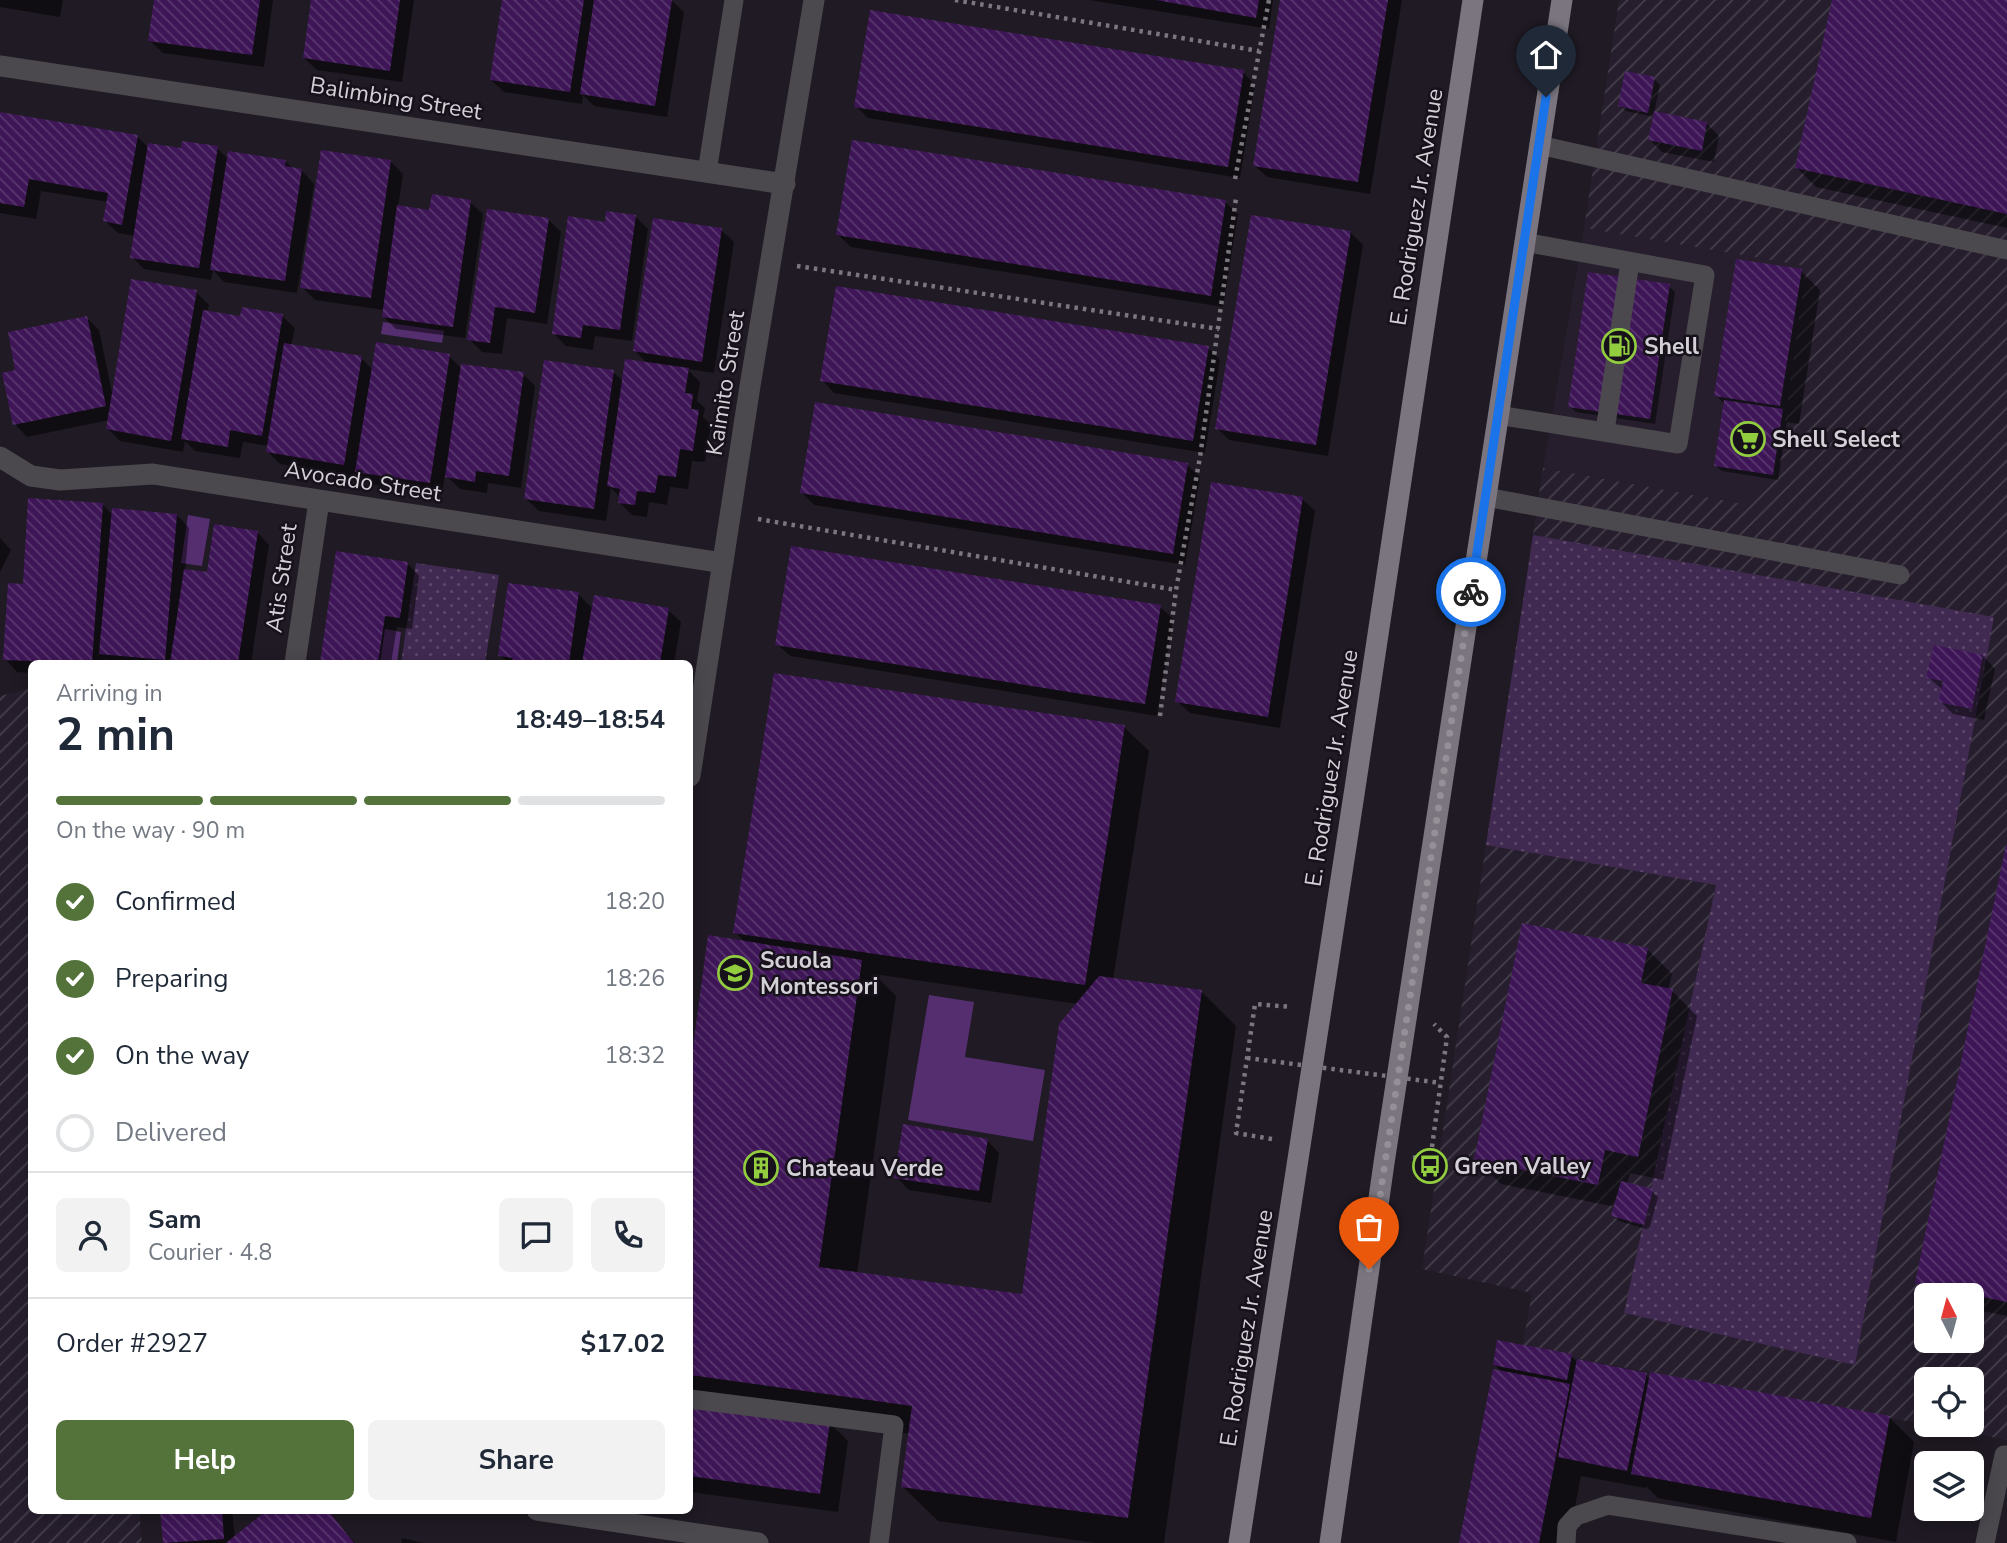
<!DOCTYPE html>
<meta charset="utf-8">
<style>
:root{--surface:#fff;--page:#f2f2f3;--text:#1f2937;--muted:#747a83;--line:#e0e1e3;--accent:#53733b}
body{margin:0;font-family:"Nunito Sans",sans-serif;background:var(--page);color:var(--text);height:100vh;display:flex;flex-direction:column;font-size:26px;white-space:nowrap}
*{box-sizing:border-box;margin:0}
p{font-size:23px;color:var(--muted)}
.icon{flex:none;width:38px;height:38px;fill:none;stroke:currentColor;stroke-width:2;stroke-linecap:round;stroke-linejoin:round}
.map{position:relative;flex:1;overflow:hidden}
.drawer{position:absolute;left:28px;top:660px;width:665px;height:854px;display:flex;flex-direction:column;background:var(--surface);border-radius:10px;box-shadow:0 4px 18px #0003}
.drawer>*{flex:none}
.needle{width:46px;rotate:354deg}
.controls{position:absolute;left:1914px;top:1283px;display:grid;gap:14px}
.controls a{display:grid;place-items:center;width:70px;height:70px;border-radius:10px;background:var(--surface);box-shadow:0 4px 18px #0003;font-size:35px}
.pin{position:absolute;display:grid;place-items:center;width:60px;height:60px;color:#fff;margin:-72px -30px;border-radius:50% 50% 50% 0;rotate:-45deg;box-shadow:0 0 7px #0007}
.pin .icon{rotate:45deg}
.courier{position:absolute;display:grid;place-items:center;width:70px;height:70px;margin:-35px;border:5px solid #1a73e8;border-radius:50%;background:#fff;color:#222;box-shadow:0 2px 9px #0007}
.overview em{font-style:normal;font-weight:700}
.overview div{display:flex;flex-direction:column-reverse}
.overview{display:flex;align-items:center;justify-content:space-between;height:119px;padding:0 28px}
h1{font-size:46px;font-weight:700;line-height:52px}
.bar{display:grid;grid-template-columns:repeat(4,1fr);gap:10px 7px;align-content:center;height:84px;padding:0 28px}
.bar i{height:9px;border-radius:5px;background:var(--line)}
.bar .current{background:var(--accent)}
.bar p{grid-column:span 4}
.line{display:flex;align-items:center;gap:18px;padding:0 28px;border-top:2px solid var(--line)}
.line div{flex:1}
.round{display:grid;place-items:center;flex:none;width:74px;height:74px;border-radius:10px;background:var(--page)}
ol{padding:0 28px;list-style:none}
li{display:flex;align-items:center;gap:21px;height:77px}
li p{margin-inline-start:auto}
li .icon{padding:7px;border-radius:50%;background:var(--accent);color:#fff;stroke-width:4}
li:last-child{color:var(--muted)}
li i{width:38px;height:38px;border:4px solid var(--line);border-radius:50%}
.button{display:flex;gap:14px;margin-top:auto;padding:14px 28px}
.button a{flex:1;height:80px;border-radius:10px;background:var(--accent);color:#fff;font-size:28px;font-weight:700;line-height:80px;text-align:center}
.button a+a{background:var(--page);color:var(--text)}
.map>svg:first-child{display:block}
</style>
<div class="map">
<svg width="2007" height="1543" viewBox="0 0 2007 1543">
<defs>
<pattern id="industrial-furrows" width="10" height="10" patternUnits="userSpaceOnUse" patternTransform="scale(1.75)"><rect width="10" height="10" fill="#261e2d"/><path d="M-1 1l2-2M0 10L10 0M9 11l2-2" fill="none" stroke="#453e4b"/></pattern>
<pattern id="grass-dots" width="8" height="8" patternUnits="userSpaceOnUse" patternTransform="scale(1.75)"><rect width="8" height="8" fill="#412a52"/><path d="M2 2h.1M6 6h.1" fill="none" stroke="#5c486a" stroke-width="1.8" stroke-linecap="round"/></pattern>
<pattern id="building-back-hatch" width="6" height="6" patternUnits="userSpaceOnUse" patternTransform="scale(1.75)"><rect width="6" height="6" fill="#3e1657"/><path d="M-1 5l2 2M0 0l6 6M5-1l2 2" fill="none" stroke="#59376e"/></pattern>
</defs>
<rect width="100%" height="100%" fill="#1f1a23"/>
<path fill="#261e2d" d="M 1584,228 L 1806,266 L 1777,478 L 1750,505 L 1543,468 Z"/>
<path fill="url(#industrial-furrows)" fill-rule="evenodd" d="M 1619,0 L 2007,0 L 2007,1440 L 1522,1348 L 1532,1293 L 1422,1269 L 1486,845 L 1716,885 L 1624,1313 L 1855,1365 L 1993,618 L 1533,535 L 1543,468 L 1750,505 L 1777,478 L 1806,266 L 1584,228 ZM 1927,1295 L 1972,1295 L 1972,1340 L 1927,1340 ZM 1927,1379 L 1972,1379 L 1972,1424 L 1927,1424 Z
M 31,688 L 32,1510 L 139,1510 L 142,1543 L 0,1543 L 0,696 Z"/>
<path fill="url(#grass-dots)" d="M 1533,535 L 1994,617 L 1855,1365 L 1624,1313 L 1716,885 L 1486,845 Z
M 416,563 L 499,575 L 485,663 L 401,663 Z"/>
<path fill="#552e70" d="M 383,322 L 444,331 L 442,343 L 381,334 Z
M 188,515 L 210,519 L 202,566 L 181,563 Z
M 385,629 L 401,632 L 397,663 L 380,663 Z
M 929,995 L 974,1002 L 965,1057 L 1045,1070 L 1033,1141 L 908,1120 Z"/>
<path fill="#0007" fill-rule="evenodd" d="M 0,0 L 63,0 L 60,17 L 0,7 Z
M 156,0 L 273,0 L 264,67 L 163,53 L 150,41 Z
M 313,0 L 414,0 L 402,82 L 317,70 L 304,58 Z
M 504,0 L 671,0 L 684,12 L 667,117 L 594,106 L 583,95 L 582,104 L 504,92 L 491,80 Z
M 1089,0 L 1273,0 L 1269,29 Z
M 1282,0 L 1402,0 L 1370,194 L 1267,177 L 1254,165 Z
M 1834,0 L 2007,0 L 2007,228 L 1816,187 L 1797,168 Z
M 1243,72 L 1255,85 L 1240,178 L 868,118 L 856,106 Z
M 1654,79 L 1660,85 L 1654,113 L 1707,124 L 1719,136 L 1714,162 L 1662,152 L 1650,140 L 1654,117 L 1626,111 L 1620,105 Z
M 0,114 L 137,136 L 149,148 L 217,148 L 229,160 L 285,161 L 294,170 L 302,171 L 314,184 L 297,293 L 224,282 L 213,270 L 211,280 L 144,269 L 132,257 L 135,236 L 118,233 L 105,221 L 109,202 L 41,191 L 36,219 L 0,213 Z
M 391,162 L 403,174 L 398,207 L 431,212 L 470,202 L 483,214 L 465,338 L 396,329 L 383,316 L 384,310 L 315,300 L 302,287 Z
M 1225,202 L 1238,214 L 1223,307 L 851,247 L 838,235 Z
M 635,216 L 648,229 L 632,341 L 595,336 L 593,350 L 566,346 L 553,333 L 607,224 Z
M 549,220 L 561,232 L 547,324 L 507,318 L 502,354 L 482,352 L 469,339 Z
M 721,230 L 734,242 L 714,373 L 687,369 L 700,382 L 697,401 L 705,408 L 703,417 L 711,424 L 705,462 L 692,461 L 688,489 L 670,487 L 667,505 L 649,502 L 647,517 L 632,515 L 619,502 L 620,497 L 611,488 L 606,521 L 539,511 L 526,499 L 613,372 L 624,382 L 648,364 L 635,351 Z
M 1350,232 L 1363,245 L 1328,456 L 1229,440 L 1217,428 Z
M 1801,271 L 1820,290 L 1799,424 L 1787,422 L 1778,480 L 1722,471 L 1716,466 L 1725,405 L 1716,395 Z
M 1669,286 L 1675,292 L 1655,424 L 1576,412 L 1570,407 Z
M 196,292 L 209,305 L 207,312 L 242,318 L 282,316 L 295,328 L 291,346 L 361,358 L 373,370 L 449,356 L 462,369 L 523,374 L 535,386 L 521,488 L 488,483 L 487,493 L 460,489 L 445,474 L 442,495 L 370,484 L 357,471 L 356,477 L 280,464 L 268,452 L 269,446 L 243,442 L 240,458 L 195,451 L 185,441 L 183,452 L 120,441 L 108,429 L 109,420 L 27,437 L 15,424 L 17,371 L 87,318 L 99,330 L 113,397 Z
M 1208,348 L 1220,360 L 1205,453 L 834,393 L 822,380 Z
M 1187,465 L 1200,477 L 1185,565 L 814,505 L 802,493 Z
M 1302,499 L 1315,511 L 1280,728 L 1190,713 L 1177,701 Z
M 102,504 L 113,515 L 177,515 L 189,528 L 185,571 L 208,574 L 257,532 L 269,545 L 251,663 L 110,663 L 105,658 L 105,663 L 32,663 L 32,673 L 17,672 L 5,659 L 24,586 Z
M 0,538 L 11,550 L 0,572 Z
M 338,553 L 407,563 L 419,576 L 412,629 L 397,627 L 391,663 L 322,663 Z
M 578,594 L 593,609 L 668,610 L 681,622 L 674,663 L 508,663 L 500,655 Z
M 1160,607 L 1173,619 L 1157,716 L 790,656 L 777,644 Z
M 1983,656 L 1995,669 L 1984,720 L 1953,714 L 1940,701 L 1943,690 L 1928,677 Z
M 1124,727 L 1149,751 L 1113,980 L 1201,991 L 1236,1026 L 1164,1543 L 1096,1543 L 938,1521 L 903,1487 L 910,1434 L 831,1424 L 848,1441 L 838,1512 L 690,1492 L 690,1081 L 710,937 L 746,943 L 735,932 ZM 874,974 L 1078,1004 L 1023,1296 L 857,1274 L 896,996 Z
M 2007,848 L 2007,1316 L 1972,1309 L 1972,1295 L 1929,1295 L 1917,1283 Z
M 1647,949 L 1672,974 L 1668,990 L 1672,991 L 1697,1016 L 1663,1180 L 1630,1173 L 1627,1184 L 1652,1191 L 1658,1197 L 1649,1230 L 1619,1221 L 1613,1216 L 1616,1207 L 1501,1184 L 1476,1159 Z
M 987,1140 L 999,1153 L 991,1203 L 909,1190 L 896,1177 Z
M 1571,1356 L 1578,1363 L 1646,1375 L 1650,1379 L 1889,1417 L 1914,1442 L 1896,1542 L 1658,1498 L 1646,1486 L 1645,1488 L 1581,1476 L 1568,1543 L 1461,1543 L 1503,1373 L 1495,1365 Z
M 162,1510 L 232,1510 L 235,1539 L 328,1510 L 355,1543 L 165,1543 Z
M 402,1538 L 424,1543 L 401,1543 Z"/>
<path fill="url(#building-back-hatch)" d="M 154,0 L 260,0 L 252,55 L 148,41 Z
M 311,0 L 400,0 L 390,71 L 303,58 Z
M 502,0 L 584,0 L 570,92 L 490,80 Z
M 594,0 L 672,0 L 655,106 L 580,94 Z
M 1156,0 L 1259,0 L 1256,18 Z
M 1280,0 L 1388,0 L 1358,182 L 1253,166 Z
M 1832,0 L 2007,0 L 2007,214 L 1795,168 Z
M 870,10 L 1244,70 L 1228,167 L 854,107 Z
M 1625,71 L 1655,77 L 1648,113 L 1618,106 Z
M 1654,111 L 1707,122 L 1702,151 L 1648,140 Z
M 0,112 L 138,135 L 122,225 L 103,221 L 108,193 L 29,179 L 24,207 L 0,203 Z
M 852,140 L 1226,200 L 1211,296 L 836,235 Z
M 182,141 L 218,146 L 199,268 L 130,258 L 148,143 L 181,148 Z
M 321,150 L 391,160 L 371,298 L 300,288 Z
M 228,151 L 286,160 L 285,166 L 302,169 L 285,281 L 210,270 Z
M 432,194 L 471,200 L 453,327 L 382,317 L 397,205 L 429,210 Z
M 487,209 L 549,218 L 535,313 L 495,307 L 490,343 L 467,340 Z
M 606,211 L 636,215 L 620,330 L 583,325 L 581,338 L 552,334 L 568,216 L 605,222 Z
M 1251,215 L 1351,231 L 1316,445 L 1215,429 Z
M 653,218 L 722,228 L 702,362 L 633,351 Z
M 1736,259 L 1802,269 L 1780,406 L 1714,396 Z
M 1588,272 L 1670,284 L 1650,419 L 1568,407 Z
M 131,279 L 197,290 L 171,441 L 106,429 Z
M 836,286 L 1209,346 L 1193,441 L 820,381 Z
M 242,307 L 283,314 L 262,436 L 230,430 L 228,447 L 181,439 L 203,310 L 240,316 Z
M 87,316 L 106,406 L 13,425 L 2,373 L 15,370 L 8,332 Z
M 376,342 L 450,354 L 430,483 L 355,472 Z
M 284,343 L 362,356 L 344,465 L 266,452 Z
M 625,359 L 689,368 L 685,393 L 693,394 L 691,409 L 699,410 L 693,451 L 680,449 L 676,477 L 658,475 L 655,493 L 637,491 L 635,505 L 618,503 L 620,489 L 607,486 Z
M 544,360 L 614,370 L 594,509 L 524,499 Z
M 461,364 L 524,372 L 509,476 L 476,471 L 475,482 L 445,477 Z
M 1724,400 L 1783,409 L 1773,475 L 1714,466 Z
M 815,402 L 1188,463 L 1173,554 L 800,493 Z
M 1211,482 L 1303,497 L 1268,717 L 1175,702 Z
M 28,498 L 103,503 L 92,663 L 3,660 L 8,583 L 23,584 Z
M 112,508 L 177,514 L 165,660 L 99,654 Z
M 214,524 L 258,531 L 238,663 L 170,663 L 184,569 L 207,572 Z
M 791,546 L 1161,605 L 1145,704 L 775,645 Z
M 336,551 L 408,562 L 400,618 L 385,616 L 378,663 L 320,663 Z
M 508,583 L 579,592 L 569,663 L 512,663 L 513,658 L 498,656 Z
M 594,595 L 669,608 L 660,663 L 582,663 Z
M 1934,645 L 1983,655 L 1972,709 L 1938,702 L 1943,681 L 1926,678 Z
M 774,673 L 1125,725 L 1085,985 L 733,933 Z
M 2006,845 L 2007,845 L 2007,1302 L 1915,1283 Z
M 1522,923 L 1648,948 L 1641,983 L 1673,989 L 1638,1157 L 1605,1150 L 1598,1185 L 1474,1160 Z
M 708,935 L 862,960 L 819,1267 L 1022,1294 L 1059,1024 L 1099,976 L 1202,990 L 1128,1518 L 901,1487 L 912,1406 L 690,1375 L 690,1069 Z
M 903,1124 L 988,1139 L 979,1191 L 894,1178 Z
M 1621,1181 L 1653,1189 L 1644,1225 L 1611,1216 Z
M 1497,1340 L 1572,1354 L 1567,1380 L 1493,1365 Z
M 1577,1359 L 1647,1373 L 1627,1471 L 1558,1457 Z
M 1493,1369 L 1570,1384 L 1539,1543 L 1459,1543 Z
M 1650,1372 L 1890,1416 L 1871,1518 L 1631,1474 Z
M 690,1402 L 830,1421 L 820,1494 L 690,1476 Z
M 160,1510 L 222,1510 L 224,1539 L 163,1543 Z
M 267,1510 L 328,1510 L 354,1543 L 226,1543 Z"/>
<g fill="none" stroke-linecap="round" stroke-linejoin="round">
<path stroke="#7c777f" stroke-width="4.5" stroke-dasharray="3.5 5" stroke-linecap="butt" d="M 955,0 L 1259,51
M 1235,179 L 1269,0
M 797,266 L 1219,329
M 758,519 L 1176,590
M 1160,716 L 1176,590 L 1200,457 L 1236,198
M 1272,1139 L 1236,1133 L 1255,1004 L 1292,1007
M 1413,1158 L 1431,1154 L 1447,1037 L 1434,1024"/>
<path stroke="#4b494e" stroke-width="19" d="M 1539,145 L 2007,250
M 707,172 L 734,0
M 1498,415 L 1678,444 L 1705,275 L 1524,242
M 1605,431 L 1630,262
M 1486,497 L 1900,575
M 690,1399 L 894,1425 L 879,1543
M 1566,1543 L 1567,1526 L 1576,1516 L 1608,1505 L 1847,1543
M 1985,1543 L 2004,1455 L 2007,1455"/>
<path stroke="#4b494e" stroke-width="21" d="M 0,66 L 785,184
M 0,457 L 31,476 L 60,480 L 153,474 L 723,563
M 295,663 L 319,501
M 690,776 L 750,386 L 814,0
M 537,1510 L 758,1543"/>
<path stroke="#7a757f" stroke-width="21" d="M 1239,1543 L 1355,788 L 1473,0
M 1330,1543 L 1384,1163 L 1562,0"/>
<path stroke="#7c777f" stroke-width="4.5" stroke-dasharray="3.5 5" stroke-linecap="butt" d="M 1247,1058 L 1441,1083"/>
</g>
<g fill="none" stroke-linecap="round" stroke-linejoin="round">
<path stroke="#959098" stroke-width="7" stroke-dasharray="0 12.6" d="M 1369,1269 L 1471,592"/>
<path stroke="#1a73e8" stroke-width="9" d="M 1471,592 L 1546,97"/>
</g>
<defs>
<g id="fuel-ring" transform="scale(1.75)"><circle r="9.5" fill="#16111a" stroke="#92cd3f" stroke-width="1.5"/><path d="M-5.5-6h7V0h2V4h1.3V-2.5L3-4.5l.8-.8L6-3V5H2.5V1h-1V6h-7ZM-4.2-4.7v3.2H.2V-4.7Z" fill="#92cd3f"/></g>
<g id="supermarket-ring" transform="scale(1.75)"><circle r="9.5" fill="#16111a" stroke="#92cd3f" stroke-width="1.5"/><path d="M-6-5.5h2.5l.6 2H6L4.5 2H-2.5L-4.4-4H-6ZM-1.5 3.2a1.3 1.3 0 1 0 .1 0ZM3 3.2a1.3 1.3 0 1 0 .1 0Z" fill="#92cd3f"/></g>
<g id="school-ring" transform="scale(1.75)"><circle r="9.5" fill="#16111a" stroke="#92cd3f" stroke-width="1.5"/><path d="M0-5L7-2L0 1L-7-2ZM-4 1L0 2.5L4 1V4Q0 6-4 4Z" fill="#92cd3f"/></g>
<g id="bus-ring" transform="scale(1.75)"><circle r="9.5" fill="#16111a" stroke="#92cd3f" stroke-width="1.5"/><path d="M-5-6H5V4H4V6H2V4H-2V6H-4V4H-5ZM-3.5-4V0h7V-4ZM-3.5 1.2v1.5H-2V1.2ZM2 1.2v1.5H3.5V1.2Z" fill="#92cd3f"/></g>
<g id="building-ring" transform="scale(1.75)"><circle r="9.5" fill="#16111a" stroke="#92cd3f" stroke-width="1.5"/><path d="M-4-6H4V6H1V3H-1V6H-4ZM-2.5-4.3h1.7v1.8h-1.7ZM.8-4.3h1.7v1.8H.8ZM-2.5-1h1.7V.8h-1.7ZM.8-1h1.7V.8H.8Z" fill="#92cd3f"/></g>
</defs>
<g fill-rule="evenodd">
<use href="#fuel-ring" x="1619" y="346"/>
<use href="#supermarket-ring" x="1748" y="439"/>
<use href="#school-ring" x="735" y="973"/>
<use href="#bus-ring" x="1430" y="1166"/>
<use href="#building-ring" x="761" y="1168"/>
</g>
<g text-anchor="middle" stroke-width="5" stroke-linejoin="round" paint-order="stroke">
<g font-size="23" fill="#d4d0d7" stroke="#16111a">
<text transform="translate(396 98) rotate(9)" y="8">Balimbing Street</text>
<text transform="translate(1416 207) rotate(-81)" y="8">E. Rodriguez Jr. Avenue</text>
<text transform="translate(725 383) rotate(-81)" y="8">Kaimito Street</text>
<text transform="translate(363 481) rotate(9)" y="8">Avocado Street</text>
<text transform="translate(281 578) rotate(-82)" y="8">Atis Street</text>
<text transform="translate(1331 768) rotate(-81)" y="8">E. Rodriguez Jr. Avenue</text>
<text transform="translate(1246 1328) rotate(-81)" y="8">E. Rodriguez Jr. Avenue</text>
</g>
<g font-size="23" font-weight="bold" fill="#d4d0d7" stroke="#16111a" text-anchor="start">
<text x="1644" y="354">Shell</text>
<text x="1772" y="447">Shell Select</text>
<text x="760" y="968">Scuola<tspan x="760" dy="26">Montessori</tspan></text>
<text x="1454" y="1174">Green Valley</text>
<text x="786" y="1176">Chateau Verde</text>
</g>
</g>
</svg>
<div class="controls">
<a><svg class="needle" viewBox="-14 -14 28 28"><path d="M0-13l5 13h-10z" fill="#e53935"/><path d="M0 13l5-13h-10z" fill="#747a83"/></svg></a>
<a><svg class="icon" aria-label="locate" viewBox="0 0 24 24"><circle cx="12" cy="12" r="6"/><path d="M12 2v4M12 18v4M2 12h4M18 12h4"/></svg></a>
<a><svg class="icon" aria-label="layers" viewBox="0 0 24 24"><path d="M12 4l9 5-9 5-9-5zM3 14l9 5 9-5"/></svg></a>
</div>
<div class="pin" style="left:1369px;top:1269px;background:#ea580c"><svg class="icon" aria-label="bag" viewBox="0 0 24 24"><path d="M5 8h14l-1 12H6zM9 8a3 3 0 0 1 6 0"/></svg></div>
<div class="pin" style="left:1546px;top:97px;background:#1f2937"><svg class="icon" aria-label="home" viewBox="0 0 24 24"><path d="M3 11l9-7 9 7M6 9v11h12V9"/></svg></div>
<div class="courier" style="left:1471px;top:592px"><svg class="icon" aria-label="bike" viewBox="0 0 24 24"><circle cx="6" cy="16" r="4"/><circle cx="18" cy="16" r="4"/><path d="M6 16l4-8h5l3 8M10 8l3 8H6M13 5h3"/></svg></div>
<section class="drawer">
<div class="overview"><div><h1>2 min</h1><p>Arriving in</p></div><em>18:49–18:54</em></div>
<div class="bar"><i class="current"></i><i class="current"></i><i class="current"></i><i></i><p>On the way · 90 m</p></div>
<ol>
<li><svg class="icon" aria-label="check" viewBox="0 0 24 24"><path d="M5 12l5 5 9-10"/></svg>Confirmed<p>18:20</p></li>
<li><svg class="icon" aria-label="check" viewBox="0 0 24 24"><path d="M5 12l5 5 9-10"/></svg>Preparing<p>18:26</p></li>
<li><svg class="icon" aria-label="check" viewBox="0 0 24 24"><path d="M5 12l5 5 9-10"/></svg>On the way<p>18:32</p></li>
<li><i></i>Delivered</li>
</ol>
<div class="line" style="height:126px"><a class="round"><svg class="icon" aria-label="person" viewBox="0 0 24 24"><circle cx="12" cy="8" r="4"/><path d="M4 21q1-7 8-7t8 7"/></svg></a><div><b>Sam</b><p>Courier · 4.8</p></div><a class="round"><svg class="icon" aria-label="chat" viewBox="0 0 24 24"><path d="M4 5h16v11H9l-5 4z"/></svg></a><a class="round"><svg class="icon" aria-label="phone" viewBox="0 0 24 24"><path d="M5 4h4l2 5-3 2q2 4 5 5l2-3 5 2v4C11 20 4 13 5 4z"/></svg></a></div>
<div class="line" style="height:91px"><div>Order #2927</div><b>$17.02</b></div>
<div class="button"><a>Help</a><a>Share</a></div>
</section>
</div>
